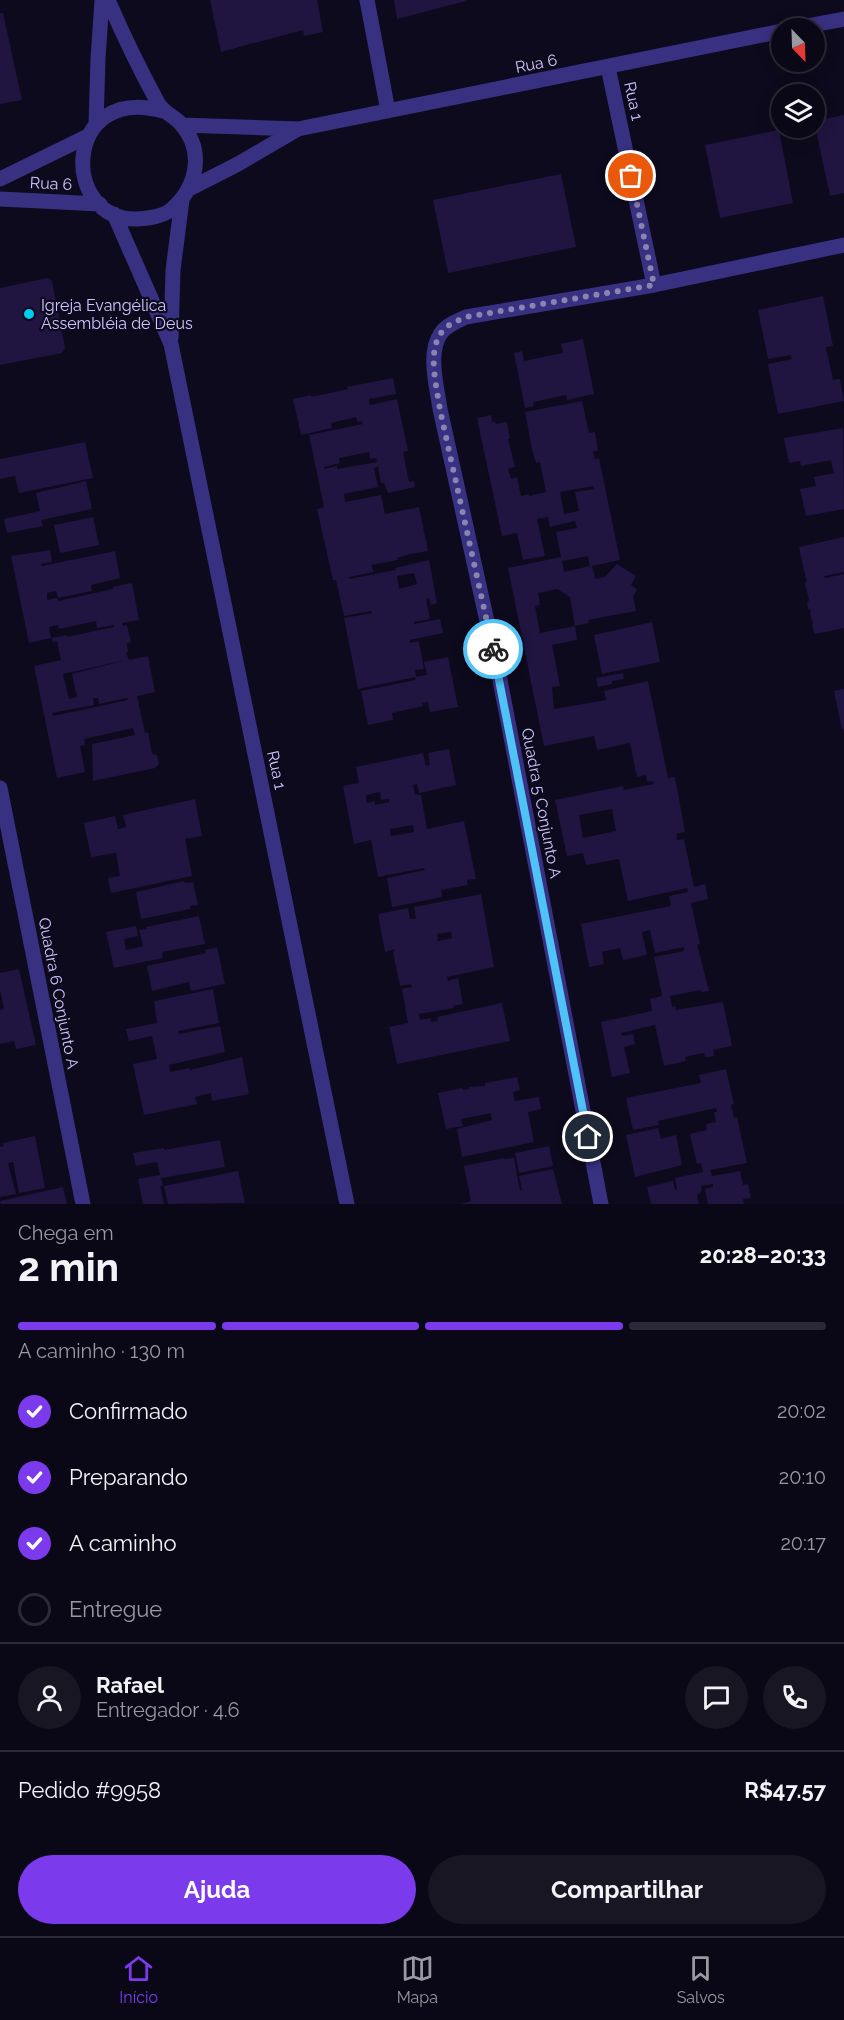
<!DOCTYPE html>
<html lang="pt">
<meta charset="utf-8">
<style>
:root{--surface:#0a0816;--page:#181623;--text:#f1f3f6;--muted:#999aa1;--line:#2a2935;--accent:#7c3aed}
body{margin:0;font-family:Raleway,sans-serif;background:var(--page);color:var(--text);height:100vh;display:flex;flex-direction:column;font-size:22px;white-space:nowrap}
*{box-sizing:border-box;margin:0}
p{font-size:20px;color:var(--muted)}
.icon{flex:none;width:33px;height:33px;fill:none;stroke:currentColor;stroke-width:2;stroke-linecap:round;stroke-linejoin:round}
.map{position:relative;height:1204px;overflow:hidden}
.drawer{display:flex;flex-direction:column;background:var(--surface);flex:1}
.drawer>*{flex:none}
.needle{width:39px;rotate:157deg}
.tools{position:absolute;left:771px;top:18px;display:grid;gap:12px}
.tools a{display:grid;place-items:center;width:54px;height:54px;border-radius:50%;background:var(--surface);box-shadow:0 3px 15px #0003,0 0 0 2px var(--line);font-size:30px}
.pin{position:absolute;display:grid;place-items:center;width:51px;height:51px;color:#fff;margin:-26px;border:3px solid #fff;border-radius:50%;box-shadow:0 2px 6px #0007}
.courier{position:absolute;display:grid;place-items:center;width:60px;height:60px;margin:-30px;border:4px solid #4fc3f7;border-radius:50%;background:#fff;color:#222;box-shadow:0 2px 8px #0007}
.headline em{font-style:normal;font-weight:700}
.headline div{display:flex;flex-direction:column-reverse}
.headline{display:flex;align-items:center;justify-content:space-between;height:102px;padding:0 18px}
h1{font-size:39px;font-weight:700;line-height:45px}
.bar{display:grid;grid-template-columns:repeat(4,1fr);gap:9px 6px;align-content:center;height:72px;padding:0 18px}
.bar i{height:8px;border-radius:4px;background:var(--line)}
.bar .on{background:var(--accent)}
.bar p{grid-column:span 4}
.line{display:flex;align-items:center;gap:15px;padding:0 18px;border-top:2px solid var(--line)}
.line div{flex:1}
.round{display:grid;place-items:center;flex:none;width:63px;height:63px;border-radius:32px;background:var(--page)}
ol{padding:0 18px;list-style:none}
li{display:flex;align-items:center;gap:18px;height:66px}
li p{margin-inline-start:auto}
li .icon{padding:6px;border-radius:50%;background:var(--accent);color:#fff;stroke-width:4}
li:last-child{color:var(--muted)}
li i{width:33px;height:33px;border:3px solid var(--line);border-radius:50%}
.action{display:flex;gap:12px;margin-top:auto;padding:12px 18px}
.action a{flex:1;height:69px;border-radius:36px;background:var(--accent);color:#fff;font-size:24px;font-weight:700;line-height:69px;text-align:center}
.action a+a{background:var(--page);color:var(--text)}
.dock{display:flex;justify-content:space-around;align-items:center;height:84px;border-top:2px solid var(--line);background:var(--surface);font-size:16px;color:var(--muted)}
.dock a{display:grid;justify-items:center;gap:3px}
.dock .on{color:var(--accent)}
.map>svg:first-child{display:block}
</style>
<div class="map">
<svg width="844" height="1204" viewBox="0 0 844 1204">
<rect width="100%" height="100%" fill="#0e0a1d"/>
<path fill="#201440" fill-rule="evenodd" d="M 210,0 L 317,0 L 323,32 L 304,36 L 303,30 L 221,52 Z
M 394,0 L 466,0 L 466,1 L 397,19 Z
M 0,13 L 3,13 L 22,100 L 0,104 Z
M 844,115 L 844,193 L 830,196 L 814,121 Z
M 779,130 L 793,203 L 720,218 L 705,145 Z
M 561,174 L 576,247 L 448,273 L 433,200 Z
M 47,278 L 52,281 L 65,348 L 62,353 L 0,365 L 0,288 Z
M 823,296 L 833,346 L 826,347 L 833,380 L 840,379 L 844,401 L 778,414 L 768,364 L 792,359 L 791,355 L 768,359 L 758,310 Z
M 583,339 L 594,394 L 567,400 L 566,395 L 533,402 L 534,406 L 525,408 L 514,353 L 522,351 L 524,361 L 563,353 L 561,344 Z
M 393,378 L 396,394 L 369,399 L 370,405 L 397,399 L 408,451 L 403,452 L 409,482 L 414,481 L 415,487 L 388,493 L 384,483 L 381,483 L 378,467 L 374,468 L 378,487 L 344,494 L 345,502 L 381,495 L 385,514 L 419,507 L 428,551 L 410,554 L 397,558 L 398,560 L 371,565 L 374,572 L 349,577 L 349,579 L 396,570 L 395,568 L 429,560 L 437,603 L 431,605 L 429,598 L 426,599 L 430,619 L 414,622 L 414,624 L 440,619 L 443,633 L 410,640 L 410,643 L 419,641 L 424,669 L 415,670 L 416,677 L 358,689 L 344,618 L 372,613 L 371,611 L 344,616 L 336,580 L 333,580 L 317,509 L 324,507 L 309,435 L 363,424 L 362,421 L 358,422 L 356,417 L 331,423 L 332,428 L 301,435 L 293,399 L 311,395 L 311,397 L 348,389 L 347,387 ZM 369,452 L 370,459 L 376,458 L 377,462 L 337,469 L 337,466 L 324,469 L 324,467 L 340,463 L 339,458 ZM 414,573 L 417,584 L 399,589 L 397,576 Z
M 582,401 L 589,433 L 595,432 L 598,451 L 593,451 L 595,459 L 599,458 L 620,560 L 592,566 L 594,573 L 595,579 L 605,577 L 617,564 L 636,576 L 631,585 L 637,590 L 633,596 L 636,611 L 588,620 L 589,623 L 575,626 L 570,597 L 557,589 L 538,593 L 540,605 L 535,606 L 540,633 L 575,626 L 577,640 L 552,645 L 560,686 L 552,687 L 554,709 L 606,700 L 604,691 L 648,681 L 668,778 L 675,777 L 685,832 L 676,834 L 677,840 L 684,839 L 694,887 L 705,884 L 708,899 L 691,903 L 700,944 L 697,945 L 698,948 L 709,991 L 701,992 L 701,990 L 670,996 L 672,1007 L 675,1006 L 676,1010 L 723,1002 L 732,1046 L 713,1050 L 714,1056 L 705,1057 L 704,1053 L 685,1057 L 686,1061 L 664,1066 L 655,1025 L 621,1033 L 622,1036 L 633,1034 L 635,1044 L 624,1047 L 630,1073 L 612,1077 L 601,1022 L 652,1011 L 650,999 L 662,996 L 654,957 L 684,951 L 684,947 L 655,953 L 650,930 L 642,932 L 647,955 L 623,960 L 620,948 L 602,952 L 604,964 L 589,967 L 581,924 L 671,906 L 669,896 L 688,892 L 687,888 L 628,901 L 619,859 L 586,865 L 583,853 L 567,856 L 555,800 L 623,786 L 624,790 L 654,784 L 653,781 L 647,782 L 646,775 L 637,777 L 630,743 L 597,750 L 594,736 L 544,746 L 508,568 L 561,557 L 556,532 L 577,528 L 575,521 L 550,527 L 548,517 L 537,519 L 545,556 L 523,560 L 517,533 L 502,536 L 477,418 L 491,415 L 492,422 L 495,422 L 496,424 L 507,422 L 510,439 L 508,439 L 515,467 L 508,469 L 511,479 L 517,477 L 521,496 L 529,494 L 529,496 L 546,492 L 540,462 L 536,463 L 532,449 L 525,412 ZM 593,486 L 594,489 L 575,492 L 579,511 L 564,514 L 560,492 ZM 588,556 L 590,566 L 564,572 L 562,561 ZM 612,809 L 616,831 L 583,838 L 579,815 Z
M 843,428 L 844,509 L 806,516 L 800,489 L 816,486 L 814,477 L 834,473 L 831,460 L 801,466 L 800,461 L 789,463 L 784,438 Z
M 85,442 L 93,478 L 19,493 L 15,476 L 0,479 L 0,459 Z
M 86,481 L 92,509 L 41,520 L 43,526 L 7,533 L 4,519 L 40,511 L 36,493 Z
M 93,517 L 99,545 L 60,553 L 54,525 Z
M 844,537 L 844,572 L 824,576 L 825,578 L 844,574 L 844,628 L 815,634 L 812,625 L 813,623 L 810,614 L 811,610 L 808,609 L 807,603 L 809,600 L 805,583 L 808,579 L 806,580 L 799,547 Z
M 50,550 L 52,562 L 41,564 L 42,566 L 115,551 L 120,578 L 91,585 L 92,591 L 58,598 L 56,591 L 47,593 L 47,592 L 47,600 L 57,598 L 58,601 L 113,589 L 113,587 L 132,583 L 139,620 L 122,623 L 123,626 L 127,625 L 131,642 L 127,643 L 127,646 L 128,652 L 126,653 L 129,660 L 148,656 L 155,692 L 137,696 L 145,733 L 148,732 L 152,754 L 157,755 L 159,764 L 155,768 L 93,781 L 92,744 L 135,735 L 133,728 L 84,739 L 85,745 L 80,746 L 85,772 L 57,778 L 34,666 L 61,660 L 57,641 L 53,642 L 52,638 L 67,635 L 67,637 L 114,627 L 114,625 L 97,628 L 96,621 L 59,629 L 58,625 L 49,627 L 51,638 L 29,643 L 11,556 ZM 126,660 L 72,674 L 77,697 L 69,699 L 63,674 ZM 93,698 L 98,698 L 99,704 L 127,698 L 128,700 L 53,716 L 52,713 L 94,705 Z
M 652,622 L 660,662 L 602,674 L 594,635 Z
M 448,657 L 458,707 L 430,712 L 428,702 L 422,703 L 423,706 L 392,713 L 393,720 L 368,725 L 361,691 L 416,680 L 415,677 L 427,675 L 424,662 Z
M 623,673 L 624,679 L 612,681 L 612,684 L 598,687 L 596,678 Z
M 844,689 L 844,729 L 842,730 L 834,691 Z
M 449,749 L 456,785 L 419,793 L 417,784 L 413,785 L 415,794 L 421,795 L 427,829 L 464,821 L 476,879 L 467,880 L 468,885 L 441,890 L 442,897 L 392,907 L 387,878 L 425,870 L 424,868 L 378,877 L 371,840 L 354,844 L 343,786 L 359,783 L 356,767 L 423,753 L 426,766 L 430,765 L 428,753 ZM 380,792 L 381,800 L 389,799 L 389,802 L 375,805 L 375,801 L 367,803 L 366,795 ZM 413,825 L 414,832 L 391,836 L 390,829 Z
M 195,799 L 202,836 L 185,839 L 192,876 L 111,893 L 108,878 L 120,876 L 116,853 L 91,857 L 84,823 L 115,816 L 118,829 L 126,827 L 123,815 Z
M 184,881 L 185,883 L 193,882 L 198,905 L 190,906 L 190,909 L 141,919 L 136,892 Z
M 481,894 L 494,967 L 447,977 L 448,981 L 458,978 L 463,1004 L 453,1006 L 454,1008 L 419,1014 L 420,1020 L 430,1018 L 431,1022 L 438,1021 L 437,1017 L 502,1003 L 510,1041 L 397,1064 L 389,1027 L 408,1023 L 402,989 L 412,987 L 411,984 L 400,986 L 393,952 L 395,949 L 385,952 L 378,914 L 408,908 L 410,919 L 413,919 L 416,918 L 414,907 ZM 451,932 L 452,938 L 438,941 L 437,934 Z
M 199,916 L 205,944 L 162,952 L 163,958 L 114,968 L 106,932 L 136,926 L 138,936 L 124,939 L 126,950 L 143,946 L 139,930 L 147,929 L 146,927 Z
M 217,947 L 225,984 L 191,991 L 189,982 L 152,991 L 147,966 L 206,953 L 205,950 Z
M 19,969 L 36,1045 L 16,1049 L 14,1041 L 0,1044 L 0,1010 L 4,1009 L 0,990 L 0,973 Z
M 213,989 L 219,1023 L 178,1031 L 179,1034 L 220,1026 L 225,1052 L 169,1065 L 170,1072 L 190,1068 L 190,1070 L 242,1057 L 249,1094 L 212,1101 L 211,1093 L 195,1097 L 197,1104 L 144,1115 L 133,1064 L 157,1059 L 152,1036 L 129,1041 L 126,1029 L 157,1023 L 154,1001 Z
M 726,1069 L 734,1104 L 731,1105 L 732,1109 L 734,1118 L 737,1117 L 747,1163 L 710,1170 L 712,1176 L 740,1171 L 743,1185 L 748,1184 L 751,1198 L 743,1199 L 744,1204 L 708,1204 L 705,1189 L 713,1187 L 713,1184 L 701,1186 L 702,1191 L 697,1195 L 699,1204 L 651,1204 L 647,1187 L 673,1181 L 675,1190 L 677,1189 L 675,1178 L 703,1172 L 701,1163 L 697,1164 L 690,1134 L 707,1130 L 706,1124 L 716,1122 L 714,1112 L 717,1112 L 716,1108 L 658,1121 L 659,1125 L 633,1130 L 626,1098 L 701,1083 L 699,1075 Z
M 517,1077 L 520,1090 L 513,1092 L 515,1101 L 539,1097 L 541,1109 L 528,1112 L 534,1142 L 462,1157 L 457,1129 L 492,1120 L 491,1113 L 461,1119 L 463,1126 L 446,1129 L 438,1093 L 462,1088 L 463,1090 L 469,1089 L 469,1087 L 485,1086 L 485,1083 Z
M 658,1128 L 661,1139 L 676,1135 L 682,1165 L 635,1177 L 626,1135 Z
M 35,1136 L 45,1188 L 19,1193 L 13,1162 L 8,1163 L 16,1194 L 0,1197 L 0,1147 L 4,1146 L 3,1143 Z
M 220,1140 L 225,1167 L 161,1178 L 163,1186 L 160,1186 L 164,1204 L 143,1204 L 138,1179 L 160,1175 L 157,1162 L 136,1166 L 133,1153 L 164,1148 L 164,1150 Z
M 549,1146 L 553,1166 L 519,1173 L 515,1153 Z
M 504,1158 L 504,1159 L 514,1158 L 520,1191 L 522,1190 L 519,1176 L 553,1169 L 562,1204 L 461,1204 L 471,1201 L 464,1166 Z
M 238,1171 L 245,1203 L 168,1204 L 164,1186 Z
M 63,1187 L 67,1204 L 1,1204 L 0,1201 Z"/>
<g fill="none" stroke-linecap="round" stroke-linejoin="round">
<path stroke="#383081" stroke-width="15" d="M 108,0 C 124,37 139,68 158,103 C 164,113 174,116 181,124 C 205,151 197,187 172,209 C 162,217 149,218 137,219 C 59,221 63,83 163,111
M 367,0 L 388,111
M 796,28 L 844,19
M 608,67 L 654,285
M 96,124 L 98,59 L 102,0
M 182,125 L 298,129 L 782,31
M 0,179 L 88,136
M 189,189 L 238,164 L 298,129
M 0,199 L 100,204
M 114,214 L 171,344 L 347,1204
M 171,338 L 173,270 L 182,200
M 0,788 L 83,1204
M 601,1204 L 500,680 L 440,409 C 437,387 427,353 441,333 C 447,325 457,321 466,317 L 654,285 L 844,245"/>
</g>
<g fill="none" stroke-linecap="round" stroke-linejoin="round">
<path stroke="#8c84b0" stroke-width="6" stroke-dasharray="0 10.8" d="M 493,649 L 440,410 C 437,387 427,353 441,333 C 447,324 457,321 466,317 L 654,285 L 631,176"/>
<path stroke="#4fc3f7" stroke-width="8" d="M 493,649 L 588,1137"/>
</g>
<circle fill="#00cbf1" stroke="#0e0a1d" stroke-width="2" cx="29" cy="314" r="6"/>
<g text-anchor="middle" stroke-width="4.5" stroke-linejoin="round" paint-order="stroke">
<g font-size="16" fill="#d0c6ff" stroke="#0e0a1d">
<text transform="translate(536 63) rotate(-11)" y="6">Rua 6</text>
<text transform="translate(634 101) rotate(78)" y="6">Rua 1</text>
<text transform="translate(51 183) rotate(3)" y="6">Rua 6</text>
<text transform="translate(277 770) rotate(78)" y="6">Rua 1</text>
<text transform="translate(542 803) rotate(79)" y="6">Quadra 5 Conjunto A</text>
<text transform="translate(59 993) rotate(79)" y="6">Quadra 6 Conjunto A</text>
</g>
<g font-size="16" fill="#d0c6ff" stroke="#0e0a1d" text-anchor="start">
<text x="41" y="311">Igreja Evangélica<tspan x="41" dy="18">Assembléia de Deus</tspan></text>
</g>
</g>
</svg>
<div class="tools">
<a><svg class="needle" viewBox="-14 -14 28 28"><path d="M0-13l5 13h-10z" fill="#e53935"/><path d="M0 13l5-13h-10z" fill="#999aa1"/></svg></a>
<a><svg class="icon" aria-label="layers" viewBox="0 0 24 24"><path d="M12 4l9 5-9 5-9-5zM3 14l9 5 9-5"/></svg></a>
</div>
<div class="pin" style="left:631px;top:176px;background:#ea580c"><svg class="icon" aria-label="bag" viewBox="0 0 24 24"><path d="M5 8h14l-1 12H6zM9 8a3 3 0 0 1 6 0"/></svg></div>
<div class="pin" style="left:588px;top:1137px;background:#1f2937"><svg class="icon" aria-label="home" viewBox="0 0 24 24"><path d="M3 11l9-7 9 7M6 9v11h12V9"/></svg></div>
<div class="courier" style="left:493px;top:649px"><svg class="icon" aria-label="bike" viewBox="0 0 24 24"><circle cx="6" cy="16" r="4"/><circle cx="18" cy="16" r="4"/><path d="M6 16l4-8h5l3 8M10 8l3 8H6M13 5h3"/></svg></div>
</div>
<section class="drawer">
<div class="headline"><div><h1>2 min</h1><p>Chega em</p></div><em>20:28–20:33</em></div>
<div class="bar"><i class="on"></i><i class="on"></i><i class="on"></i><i></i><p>A caminho · 130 m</p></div>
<ol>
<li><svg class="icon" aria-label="check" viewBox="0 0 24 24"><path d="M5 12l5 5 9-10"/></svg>Confirmado<p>20:02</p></li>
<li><svg class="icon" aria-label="check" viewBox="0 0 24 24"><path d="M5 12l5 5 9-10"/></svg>Preparando<p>20:10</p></li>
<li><svg class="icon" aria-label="check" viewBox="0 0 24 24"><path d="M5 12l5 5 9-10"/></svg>A caminho<p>20:17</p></li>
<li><i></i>Entregue</li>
</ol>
<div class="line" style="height:108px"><a class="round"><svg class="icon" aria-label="person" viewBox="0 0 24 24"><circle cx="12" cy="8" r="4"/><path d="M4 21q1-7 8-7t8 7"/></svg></a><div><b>Rafael</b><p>Entregador · 4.6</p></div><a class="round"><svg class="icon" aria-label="chat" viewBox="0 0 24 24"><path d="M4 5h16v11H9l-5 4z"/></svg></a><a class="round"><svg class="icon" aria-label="phone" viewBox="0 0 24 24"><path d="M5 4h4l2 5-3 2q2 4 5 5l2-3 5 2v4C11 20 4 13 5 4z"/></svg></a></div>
<div class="line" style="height:78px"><div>Pedido #9958</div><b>R$47.57</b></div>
<div class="action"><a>Ajuda</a><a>Compartilhar</a></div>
</section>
<nav class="dock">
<a class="on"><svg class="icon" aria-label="home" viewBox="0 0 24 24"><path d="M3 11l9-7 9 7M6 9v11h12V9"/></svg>Início</a>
<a><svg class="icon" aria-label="map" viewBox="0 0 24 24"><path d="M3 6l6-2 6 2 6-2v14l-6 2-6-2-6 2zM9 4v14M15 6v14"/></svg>Mapa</a>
<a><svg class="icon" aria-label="saved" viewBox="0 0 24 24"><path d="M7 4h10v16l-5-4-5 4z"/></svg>Salvos</a>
</nav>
